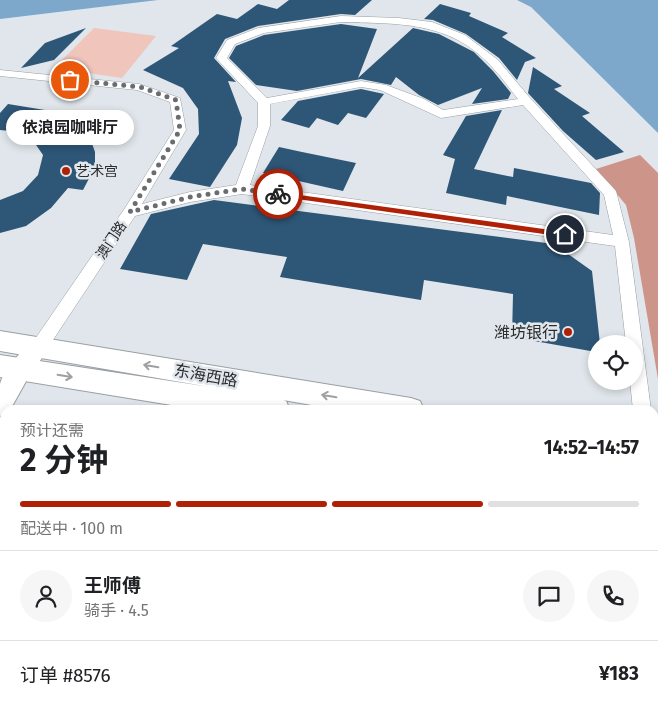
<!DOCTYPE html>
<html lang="zh">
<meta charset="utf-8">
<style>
:root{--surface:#fff;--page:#f6f6f6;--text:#202124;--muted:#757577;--line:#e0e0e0;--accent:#ae2107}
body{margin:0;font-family:"Fira Sans","Noto Sans SC",sans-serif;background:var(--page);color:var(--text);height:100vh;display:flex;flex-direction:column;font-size:19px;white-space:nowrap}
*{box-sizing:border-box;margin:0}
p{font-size:16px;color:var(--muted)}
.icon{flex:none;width:28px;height:28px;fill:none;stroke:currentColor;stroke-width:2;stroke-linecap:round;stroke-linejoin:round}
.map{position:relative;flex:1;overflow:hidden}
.drawer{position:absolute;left:0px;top:405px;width:659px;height:311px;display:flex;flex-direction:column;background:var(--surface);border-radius:15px 15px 0 0;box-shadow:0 2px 8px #0003}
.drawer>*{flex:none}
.tools{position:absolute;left:588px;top:335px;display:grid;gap:10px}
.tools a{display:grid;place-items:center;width:55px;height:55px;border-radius:50%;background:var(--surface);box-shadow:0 2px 8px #0003;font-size:25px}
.pin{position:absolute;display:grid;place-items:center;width:42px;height:42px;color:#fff;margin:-21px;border:2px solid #fff;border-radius:50%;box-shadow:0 1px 5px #0007}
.courier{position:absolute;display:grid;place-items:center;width:50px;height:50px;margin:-25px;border:4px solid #ae2107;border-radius:50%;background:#fff;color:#222;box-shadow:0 1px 6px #0007}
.bubble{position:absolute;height:35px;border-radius:18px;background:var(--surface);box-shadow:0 2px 8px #0003;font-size:16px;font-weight:700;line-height:35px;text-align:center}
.headline em{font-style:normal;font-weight:700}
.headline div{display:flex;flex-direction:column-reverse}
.headline{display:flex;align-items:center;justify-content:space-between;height:85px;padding:0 20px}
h1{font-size:32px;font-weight:700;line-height:38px}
.bar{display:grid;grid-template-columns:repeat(4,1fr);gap:8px 5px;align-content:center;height:60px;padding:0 20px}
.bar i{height:6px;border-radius:4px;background:var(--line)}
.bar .current{background:var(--accent)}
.bar p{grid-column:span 4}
.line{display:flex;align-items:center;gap:12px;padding:0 20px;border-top:1px solid var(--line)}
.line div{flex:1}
.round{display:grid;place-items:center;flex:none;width:52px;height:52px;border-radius:26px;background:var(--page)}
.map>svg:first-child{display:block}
</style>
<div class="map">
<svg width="658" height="716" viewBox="0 0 658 716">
<rect width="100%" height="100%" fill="#e0e6eb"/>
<path fill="#efc5bc" d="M 94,28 L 156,36 L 122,78 L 54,68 Z"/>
<path fill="#cd9589" d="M 640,155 L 658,173 L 658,379 L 634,238 L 626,205 L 596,169 Z"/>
<path fill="#7da8cc" d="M 0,0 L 158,0 L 0,19 Z
M 517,0 L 658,0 L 658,133 L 531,7 Z"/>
<path fill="#2e5677" d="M 289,0 L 372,0 L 355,15 L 341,14 L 258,26 L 225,39 L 214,58 L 236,82 L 228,81 L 242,118 L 237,145 L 210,187 L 169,179 L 199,134 L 198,109 L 183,88 L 143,70 L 179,48 L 171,46 L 217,14 L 237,19 L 258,4 L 277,9 Z
M 440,4 L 471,13 L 469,16 L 508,33 L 502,37 L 536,58 L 525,62 L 517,80 L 499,58 L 466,34 L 433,20 L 424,19 Z
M 341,24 L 377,29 L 358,78 L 413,28 L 439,34 L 474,52 L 493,71 L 511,93 L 508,99 L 472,104 L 482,88 L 438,105 L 419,95 L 396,77 L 391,85 L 361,79 L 297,91 L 256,85 L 229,58 L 236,46 L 264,35 Z
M 86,28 L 54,60 L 21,68 L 45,43 Z
M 533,67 L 562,86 L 554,89 L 590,113 L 582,116 L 624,152 L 596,160 L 563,131 L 528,93 Z
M 361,89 L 384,94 L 366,118 L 348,113 L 338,125 L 317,118 L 309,128 L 281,120 L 298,101 Z
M 8,104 L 51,111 L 75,121 L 89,135 L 95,152 L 95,167 L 83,190 L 68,188 L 51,208 L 26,226 L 0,233 L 0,200 L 23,191 L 38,175 L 43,155 L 34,142 L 10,131 L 0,130 L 0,113 Z
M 502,110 L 474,169 L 513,177 L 514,168 L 591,183 L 600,193 L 599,215 L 507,196 L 506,205 L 446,193 L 455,159 L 443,155 L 466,116 Z
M 279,147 L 302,152 L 356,163 L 343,191 L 263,173 Z
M 214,200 L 554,244 L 592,271 L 600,344 L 596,344 L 596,352 L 512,337 L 513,294 L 424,280 L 421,300 L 280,277 L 287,257 L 203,244 L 187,280 L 120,269 L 151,214 Z"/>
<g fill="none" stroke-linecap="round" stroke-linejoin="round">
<g stroke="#999fa4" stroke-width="2">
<path id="service" d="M 187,711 L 199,711 L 198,716 L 186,716 Z
M 583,711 L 595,711 L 596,716 L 584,716 Z"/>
</g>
<g stroke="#999fa4" stroke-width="1">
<path id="minor" d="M 341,16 L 399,18 L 432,22 L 465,35 L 498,60 L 530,98 L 616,191 L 629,242 L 651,410 L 633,410 L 630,381 L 634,381 L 634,344 L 626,344 L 615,246 L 242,194 L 190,202 L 135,216 L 45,352 L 39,354 L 33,352 L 30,347 L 33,342 L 125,208 L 174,130 L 170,102 L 137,90 L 0,76 L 0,70 L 139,84 L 180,98 L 186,130 L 142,204 L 190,192 L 236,185 L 258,126 L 258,103 L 216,58 L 227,40 L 258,28 ZM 341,22 C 397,24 449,20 491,66 C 501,76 509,88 518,99 L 443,110 L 424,99 L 386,85 L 361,81 L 267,98 L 227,58 L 235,44 L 264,33 ZM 361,87 L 380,90 L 441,118 L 523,105 L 604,195 L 613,235 L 250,185 L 270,126 L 270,104 Z"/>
</g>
<g stroke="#999fa4" stroke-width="2">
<path id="tertiary" d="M 39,338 L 47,340 L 50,347 L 29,376 L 10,410 L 5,410 L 5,414 L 0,416 C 0,406 0,394 0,384 C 3,371 27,342 39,338 Z"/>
</g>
<g stroke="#999fa4" stroke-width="2">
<path id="secondary" d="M 0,331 L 411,398 L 420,401 L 424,410 L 340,410 L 283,400 L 286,401 L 290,410 L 202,410 L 0,377 L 0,355 L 210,387 L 0,351 Z
M 654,438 L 658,439 L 658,485 L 654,484 Z"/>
</g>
<use href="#service" fill="#fff" fill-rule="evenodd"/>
<use href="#minor" fill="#fff" fill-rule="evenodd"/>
<use href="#tertiary" fill="#fff" fill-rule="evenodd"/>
<use href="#secondary" fill="#fff" fill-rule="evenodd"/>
</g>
<defs><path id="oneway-shaft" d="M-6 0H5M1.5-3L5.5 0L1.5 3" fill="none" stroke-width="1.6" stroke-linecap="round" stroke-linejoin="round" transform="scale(1.25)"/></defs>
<g stroke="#9fa0a1">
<use href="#oneway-shaft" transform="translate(151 366) rotate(-170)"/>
<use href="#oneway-shaft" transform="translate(65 376) rotate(9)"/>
<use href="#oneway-shaft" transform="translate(329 396) rotate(-170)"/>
</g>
<path fill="#ae2107" d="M 278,192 L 565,232 L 568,234 L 565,237 L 276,196 Z"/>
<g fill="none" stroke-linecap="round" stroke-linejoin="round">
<path stroke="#6a6d70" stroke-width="5" stroke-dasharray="0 9" d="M 70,80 L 140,87 L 176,100 L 180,130 L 130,212 L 190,197 L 242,189 L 278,194"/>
</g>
<g fill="#ae2107" stroke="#e0e6eb" stroke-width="2">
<circle cx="66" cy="171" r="5"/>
<circle cx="568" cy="332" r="5"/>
</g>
<g text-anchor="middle" stroke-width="5" stroke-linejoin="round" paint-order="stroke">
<g font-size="14" fill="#2a2c2e" stroke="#e0e6eb" text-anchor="start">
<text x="76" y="176">艺术宫</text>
</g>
<g font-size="14" fill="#2a2c2e" stroke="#e0e6eb">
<text transform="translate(111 240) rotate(-56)" y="5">澳门路</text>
</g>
<g font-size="16" fill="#2a2c2e" stroke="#e0e6eb" text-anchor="end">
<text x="558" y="338">潍坊银行</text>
</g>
<g font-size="16" fill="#2a2c2e" stroke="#e0e6eb">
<text transform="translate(206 375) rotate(10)" y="6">东海西路</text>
</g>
</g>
</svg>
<div class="tools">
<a><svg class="icon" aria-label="locate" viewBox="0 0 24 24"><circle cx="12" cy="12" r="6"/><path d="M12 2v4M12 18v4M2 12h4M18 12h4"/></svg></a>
</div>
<div class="pin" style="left:70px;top:80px;background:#ea580c"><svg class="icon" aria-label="bag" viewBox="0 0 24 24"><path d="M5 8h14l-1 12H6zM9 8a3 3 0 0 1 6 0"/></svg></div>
<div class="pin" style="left:565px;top:234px;background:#1f2937"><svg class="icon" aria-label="home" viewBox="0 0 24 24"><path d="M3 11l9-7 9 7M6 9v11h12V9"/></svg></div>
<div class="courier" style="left:278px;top:194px"><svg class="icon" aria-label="bike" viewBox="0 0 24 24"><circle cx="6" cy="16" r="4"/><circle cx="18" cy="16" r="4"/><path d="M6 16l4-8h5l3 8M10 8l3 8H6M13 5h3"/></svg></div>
<div class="bubble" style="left:6px;top:110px;width:128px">依浪园咖啡厅</div>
<section class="drawer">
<div class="headline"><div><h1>2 分钟</h1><p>预计还需</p></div><em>14:52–14:57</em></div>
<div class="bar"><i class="current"></i><i class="current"></i><i class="current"></i><i></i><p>配送中 · 100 m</p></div>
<div class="line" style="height:90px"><a class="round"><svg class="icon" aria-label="person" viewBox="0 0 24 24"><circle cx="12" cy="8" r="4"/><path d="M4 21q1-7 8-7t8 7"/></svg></a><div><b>王师傅</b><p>骑手 · 4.5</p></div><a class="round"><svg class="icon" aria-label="chat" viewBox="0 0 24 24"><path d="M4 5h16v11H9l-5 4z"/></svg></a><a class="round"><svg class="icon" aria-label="phone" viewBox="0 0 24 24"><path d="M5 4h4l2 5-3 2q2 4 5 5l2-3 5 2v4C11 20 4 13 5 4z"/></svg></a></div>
<div class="line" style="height:65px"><div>订单 #8576</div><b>¥183</b></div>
</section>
</div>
